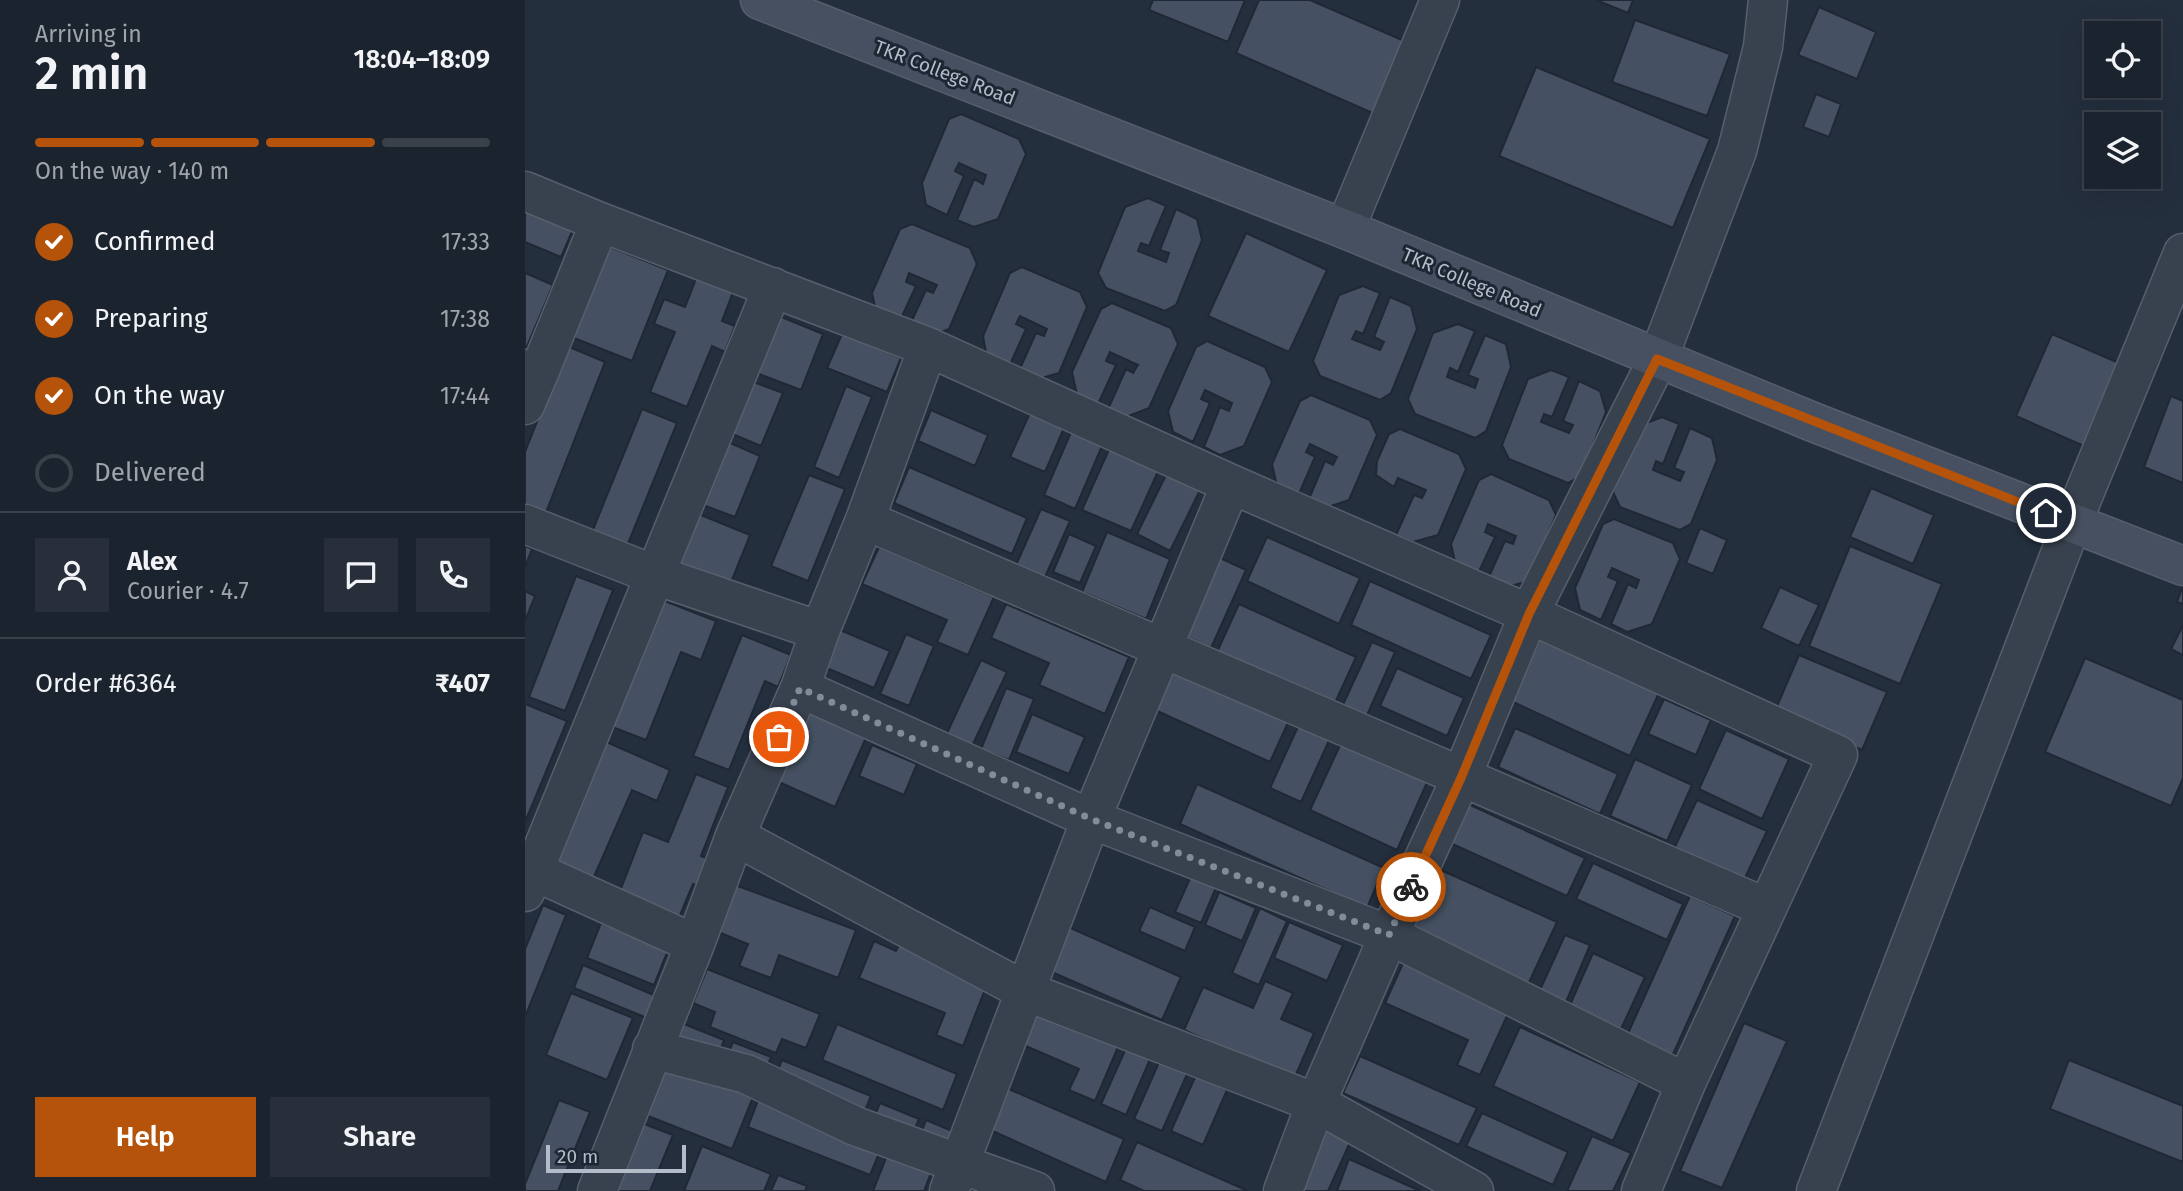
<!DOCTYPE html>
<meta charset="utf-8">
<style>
:root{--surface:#1b232e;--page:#282f3a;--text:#f1f3f6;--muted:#a0a4aa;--line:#39404a;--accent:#b45309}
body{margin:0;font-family:"Fira Sans",sans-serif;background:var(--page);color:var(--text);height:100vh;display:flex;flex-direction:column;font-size:26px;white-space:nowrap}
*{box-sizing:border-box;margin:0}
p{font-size:23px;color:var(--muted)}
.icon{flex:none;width:38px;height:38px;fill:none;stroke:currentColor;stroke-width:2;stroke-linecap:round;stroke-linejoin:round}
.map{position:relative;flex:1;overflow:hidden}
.panel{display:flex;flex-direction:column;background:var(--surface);width:525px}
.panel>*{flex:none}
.tools{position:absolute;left:1559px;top:21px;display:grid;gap:14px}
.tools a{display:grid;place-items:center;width:77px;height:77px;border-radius:0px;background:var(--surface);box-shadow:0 7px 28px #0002,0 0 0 2px var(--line);font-size:35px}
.scale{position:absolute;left:21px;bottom:18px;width:140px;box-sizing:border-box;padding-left:7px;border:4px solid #b4bcc9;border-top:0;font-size:19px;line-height:24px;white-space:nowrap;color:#b4bcc9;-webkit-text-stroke:5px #1d2633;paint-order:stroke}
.pin{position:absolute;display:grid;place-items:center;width:60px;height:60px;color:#fff;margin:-30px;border:4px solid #fff;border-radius:50%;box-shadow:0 2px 7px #0007}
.courier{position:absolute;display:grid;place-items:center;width:70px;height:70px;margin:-35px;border:5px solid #b45309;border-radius:50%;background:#fff;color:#222;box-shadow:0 2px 9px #0007}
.overview em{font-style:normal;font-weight:600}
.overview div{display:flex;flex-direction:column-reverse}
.overview{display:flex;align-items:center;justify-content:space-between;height:119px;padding:0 35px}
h1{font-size:46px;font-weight:600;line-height:52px}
.bar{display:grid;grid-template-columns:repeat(4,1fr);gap:10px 7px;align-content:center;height:84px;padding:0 35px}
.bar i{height:9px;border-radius:5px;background:var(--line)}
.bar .active{background:var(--accent)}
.bar p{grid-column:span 4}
.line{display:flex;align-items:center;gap:18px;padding:0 35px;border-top:2px solid var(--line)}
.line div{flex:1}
.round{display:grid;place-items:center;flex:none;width:74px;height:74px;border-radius:0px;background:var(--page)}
ol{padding:0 35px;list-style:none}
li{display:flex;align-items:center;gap:21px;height:77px}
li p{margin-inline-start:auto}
li .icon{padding:7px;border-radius:50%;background:var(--accent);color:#fff;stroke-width:4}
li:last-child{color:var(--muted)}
li i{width:38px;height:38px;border:4px solid var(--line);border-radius:50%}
.cta{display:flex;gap:14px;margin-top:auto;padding:14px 35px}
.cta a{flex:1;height:80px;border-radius:0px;background:var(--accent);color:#fff;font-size:28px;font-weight:600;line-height:80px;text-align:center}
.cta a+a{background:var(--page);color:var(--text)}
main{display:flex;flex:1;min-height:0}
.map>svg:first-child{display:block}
</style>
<main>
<section class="panel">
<div class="overview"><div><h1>2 min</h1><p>Arriving in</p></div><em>18:04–18:09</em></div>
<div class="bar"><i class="active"></i><i class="active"></i><i class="active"></i><i></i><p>On the way · 140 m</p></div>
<ol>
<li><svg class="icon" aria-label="check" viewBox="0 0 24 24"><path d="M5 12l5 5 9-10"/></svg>Confirmed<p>17:33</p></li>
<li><svg class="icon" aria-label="check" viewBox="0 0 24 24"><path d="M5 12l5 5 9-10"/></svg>Preparing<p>17:38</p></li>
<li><svg class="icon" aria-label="check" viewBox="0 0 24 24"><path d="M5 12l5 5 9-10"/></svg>On the way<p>17:44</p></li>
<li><i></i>Delivered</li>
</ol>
<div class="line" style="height:126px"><a class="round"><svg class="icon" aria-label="person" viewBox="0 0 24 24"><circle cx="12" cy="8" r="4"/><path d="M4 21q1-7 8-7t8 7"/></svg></a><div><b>Alex</b><p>Courier · 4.7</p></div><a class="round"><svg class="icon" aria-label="chat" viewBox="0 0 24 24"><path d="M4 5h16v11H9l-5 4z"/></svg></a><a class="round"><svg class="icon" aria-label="phone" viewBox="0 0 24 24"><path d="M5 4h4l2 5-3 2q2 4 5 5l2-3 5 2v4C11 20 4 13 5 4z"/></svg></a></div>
<div class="line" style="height:91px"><div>Order #6364</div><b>₹407</b></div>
<div class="cta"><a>Help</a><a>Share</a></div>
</section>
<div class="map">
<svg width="1658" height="1191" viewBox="0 0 1658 1191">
<rect width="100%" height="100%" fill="#242f3e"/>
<path fill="#455162" stroke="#1f2835" stroke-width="2" d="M 628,0 L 720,0 L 703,42 L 624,10 Z
M 734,0 L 785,0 L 884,43 L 852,115 L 711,53 Z
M 1071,0 L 1108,0 L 1103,13 Z
M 1294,7 L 1351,32 L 1332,79 L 1273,55 Z
M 1110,20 L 1205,54 L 1182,116 L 1087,82 Z
M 1011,67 L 1185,139 L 1148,228 L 974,156 Z
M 1291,94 L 1316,104 L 1304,137 L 1278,127 Z
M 436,114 L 494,139 L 501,154 L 473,219 L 449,227 L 432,220 L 449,179 L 458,184 L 461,175 L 434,163 L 430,171 L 439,176 L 422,215 L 401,205 L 397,183 L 424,119 Z
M 623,198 L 641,206 L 624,246 L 616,243 L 613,251 L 641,262 L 644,253 L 635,250 L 651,209 L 672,219 L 677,240 L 651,305 L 640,311 L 581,288 L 573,273 L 600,207 Z
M 0,206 L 49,227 L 36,257 L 0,242 Z
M 387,224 L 445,248 L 452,264 L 424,329 L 401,338 L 383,329 L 401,290 L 408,293 L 412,285 L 384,273 L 381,282 L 391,286 L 373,325 L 352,315 L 347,293 L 375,229 Z
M 721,233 L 802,270 L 764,352 L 683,316 Z
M 80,245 L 143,270 L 107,361 L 44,336 Z
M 497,267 L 555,292 L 562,307 L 534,373 L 510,380 L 493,373 L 511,333 L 519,336 L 522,329 L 495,316 L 491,324 L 501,329 L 483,369 L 462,358 L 458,336 L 485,273 Z
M 174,271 L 210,287 L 197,321 L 210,326 L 200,352 L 187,346 L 162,407 L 125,392 L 150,332 L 129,324 L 139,299 L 160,307 Z
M 0,273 L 28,285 L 0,351 Z
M 838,286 L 855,293 L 838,334 L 831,331 L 827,339 L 855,350 L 859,342 L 849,337 L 865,297 L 886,306 L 892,329 L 866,393 L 855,400 L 795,376 L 788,361 L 814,295 Z
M 587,303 L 646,328 L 653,344 L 624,408 L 601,417 L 583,409 L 601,369 L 608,373 L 613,365 L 585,352 L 581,361 L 591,365 L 573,404 L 552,395 L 547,372 L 576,309 Z
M 249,314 L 298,334 L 276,390 L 226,371 Z
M 933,324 L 950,331 L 933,372 L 925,368 L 922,377 L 950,388 L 953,379 L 943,375 L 960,335 L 981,344 L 986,367 L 961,431 L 950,438 L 890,414 L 883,399 L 908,333 Z
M 317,334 L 376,358 L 362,392 L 302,368 Z
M 1527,334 L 1603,367 L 1568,450 L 1491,416 Z
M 682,341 L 740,367 L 747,382 L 719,446 L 695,455 L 679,447 L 695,407 L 704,411 L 707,403 L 680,390 L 676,399 L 685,403 L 668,442 L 648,432 L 643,411 L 671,347 Z
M 42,346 L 80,362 L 18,520 L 0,513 L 0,452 Z
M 1026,370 L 1044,377 L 1027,417 L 1019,414 L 1016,422 L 1044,433 L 1048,425 L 1038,421 L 1054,381 L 1075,391 L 1081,412 L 1055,477 L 1043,483 L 984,459 L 977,445 L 1003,379 Z
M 226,381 L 258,393 L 236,446 L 205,433 Z
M 321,386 L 347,397 L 314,478 L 289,467 Z
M 786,395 L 845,420 L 852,435 L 824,500 L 800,508 L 783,501 L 800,461 L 808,465 L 812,457 L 785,444 L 781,452 L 790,457 L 773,496 L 752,486 L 747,464 L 775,401 Z
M 1646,396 L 1658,401 L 1658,483 L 1619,467 Z
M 508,406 L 542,421 L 520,472 L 485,457 Z
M 117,409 L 152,423 L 102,546 L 67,532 Z
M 406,410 L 463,435 L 450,466 L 393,441 Z
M 1137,417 L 1154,424 L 1138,464 L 1131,461 L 1128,470 L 1155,481 L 1159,472 L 1149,468 L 1165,428 L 1187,438 L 1192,460 L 1166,524 L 1155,530 L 1095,507 L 1088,492 L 1114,426 Z
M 549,425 L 580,439 L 550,509 L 519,495 Z
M 875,429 L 934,454 L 941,469 L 913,535 L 888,542 L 871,535 L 889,495 L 897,498 L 901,490 L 873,478 L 869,487 L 851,475 L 852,461 L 864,434 Z
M 203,442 L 235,456 L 210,517 L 178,505 Z
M 586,445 L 635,467 L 606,531 L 557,510 Z
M 384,467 L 502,518 L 487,554 L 369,503 Z
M 643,471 L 677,486 L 645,551 L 612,534 Z
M 966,474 L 1024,500 L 1031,515 L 1003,581 L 979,588 L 962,581 L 980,541 L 988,544 L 991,536 L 963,524 L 960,532 L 970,537 L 952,576 L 931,566 L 926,544 L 954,480 Z
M 284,475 L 320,489 L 283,581 L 246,566 Z
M 1346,488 L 1409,515 L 1388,564 L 1325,537 Z
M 516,509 L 545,521 L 520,577 L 491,565 Z
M 171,513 L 225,535 L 204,587 L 151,566 Z
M 1089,519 L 1148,543 L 1155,559 L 1127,624 L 1102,632 L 1086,624 L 1103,584 L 1111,588 L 1114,580 L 1087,568 L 1083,577 L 1093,581 L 1076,620 L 1055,610 L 1050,588 L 1078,524 Z
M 1175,528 L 1202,540 L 1188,574 L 1161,563 Z
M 582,532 L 645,559 L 621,619 L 557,592 Z
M 544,534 L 571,546 L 555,583 L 528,572 Z
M 742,537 L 835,578 L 814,624 L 722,581 Z
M 0,546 L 7,549 L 0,567 Z
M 1325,546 L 1417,584 L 1375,684 L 1284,646 Z
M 354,547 L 469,597 L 443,655 L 412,642 L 422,620 L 337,584 Z
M 695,558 L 721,570 L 686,648 L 660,636 Z
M 51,576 L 88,590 L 40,711 L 4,697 Z
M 845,581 L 966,635 L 946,679 L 826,625 Z
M 1658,586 L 1658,604 L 1652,602 Z
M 1255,587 L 1294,605 L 1274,646 L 1236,628 Z
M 0,591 L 10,596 L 0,621 Z
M 132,598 L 191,621 L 176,660 L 156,652 L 121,740 L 82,725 Z
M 481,604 L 604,657 L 580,714 L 514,685 L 524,663 L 466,638 Z
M 714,604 L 831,657 L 809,705 L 692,652 Z
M 1658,625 L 1658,655 L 1646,649 Z
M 315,630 L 365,651 L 349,688 L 299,667 Z
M 1019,630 L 1138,684 L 1105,756 L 986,701 Z
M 381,634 L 409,646 L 384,706 L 355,694 Z
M 217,635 L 266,655 L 253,687 L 240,681 L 204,770 L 168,756 Z
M 847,642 L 870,652 L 839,722 L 815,711 Z
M 1274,655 L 1362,692 L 1337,750 L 1250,711 Z
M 1560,658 L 1658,700 L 1658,778 L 1646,806 L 1520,752 Z
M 456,660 L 482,672 L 447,746 L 422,733 Z
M 651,661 L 767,714 L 745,762 L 630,710 Z
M 872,668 L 939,698 L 922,736 L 855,706 Z
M 481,688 L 509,699 L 484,760 L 456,749 Z
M 1139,699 L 1186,720 L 1171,755 L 1123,734 Z
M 282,703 L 344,731 L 310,807 L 247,779 Z
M 0,704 L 42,721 L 0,822 Z
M 507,714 L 560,737 L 544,774 L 491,752 Z
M 776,720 L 807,734 L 776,802 L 745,788 Z
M 990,728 L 1093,774 L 1075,814 L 973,767 Z
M 1201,730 L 1264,759 L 1237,819 L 1174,789 Z
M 70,737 L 145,770 L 132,801 L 107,790 L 68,879 L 30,863 Z
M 818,739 L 904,778 L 872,850 L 785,810 Z
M 347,745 L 392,764 L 379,795 L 334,776 Z
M 1110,759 L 1167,785 L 1142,841 L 1085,816 Z
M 171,774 L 203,787 L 176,856 L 190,862 L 179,888 L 168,884 L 153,920 L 93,896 L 118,832 L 143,842 Z
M 672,784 L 859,868 L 842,908 L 655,824 Z
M 1172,800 L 1242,831 L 1218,882 L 1148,851 Z
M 941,803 L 1060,858 L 1042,896 L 923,842 Z
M 1068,863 L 1158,904 L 1142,940 L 1051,899 Z
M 670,867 L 695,878 L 676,923 L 650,912 Z
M 909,867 L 1032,922 L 1001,989 L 878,933 Z
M 210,885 L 331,930 L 313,978 L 254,955 L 246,978 L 214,966 L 223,944 L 193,932 Z
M 694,892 L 731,908 L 717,941 L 680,925 Z
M 1165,896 L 1210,916 L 1145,1061 L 1100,1040 Z
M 18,905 L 41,915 L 0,1017 L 0,949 Z
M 625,907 L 670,927 L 660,951 L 614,931 Z
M 735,908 L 762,921 L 734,985 L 707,973 Z
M 764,922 L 818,945 L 802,981 L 749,958 Z
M 76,923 L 143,950 L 129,985 L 62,958 Z
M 541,926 L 656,977 L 637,1020 L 522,970 Z
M 1040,935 L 1065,945 L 1041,1002 L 1015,990 Z
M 377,939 L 461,987 L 438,1046 L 411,1035 L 420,1013 L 334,978 L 349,941 L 371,951 Z
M 1068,953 L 1120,977 L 1096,1029 L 1045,1005 Z
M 880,959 L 986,1007 L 955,1075 L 932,1065 L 943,1040 L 860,1003 Z
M 58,965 L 131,996 L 122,1018 L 49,988 Z
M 182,969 L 295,1014 L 281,1048 L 257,1039 L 251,1053 L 185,1027 L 190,1012 L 168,1003 Z
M 740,981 L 768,993 L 756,1019 L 789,1033 L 769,1079 L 659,1030 L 678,987 L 728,1008 Z
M 46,993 L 108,1018 L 82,1080 L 21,1055 Z
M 509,1011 L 593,1047 L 570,1101 L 544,1090 L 554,1069 L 494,1043 Z
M 1219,1023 L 1262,1041 L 1197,1188 L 1155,1171 Z
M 159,1024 L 199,1040 L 192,1059 L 151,1044 Z
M 312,1024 L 432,1074 L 418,1110 L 297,1060 Z
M 995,1027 L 1115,1082 L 1088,1141 L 968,1086 Z
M 208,1042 L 246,1057 L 239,1075 L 201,1060 Z
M 602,1046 L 626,1057 L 601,1115 L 576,1104 Z
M 141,1056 L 230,1092 L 207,1149 L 118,1114 Z
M 835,1056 L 952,1108 L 934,1145 L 818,1093 Z
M 257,1060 L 346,1096 L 337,1118 L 248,1083 Z
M 635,1060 L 663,1072 L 637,1131 L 609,1119 Z
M 1544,1060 L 1658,1106 L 1658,1162 L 1525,1109 Z
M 671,1075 L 702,1090 L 678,1145 L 646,1131 Z
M 479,1087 L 599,1139 L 581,1182 L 461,1128 Z
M 235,1095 L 358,1144 L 345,1175 L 223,1127 Z
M 34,1100 L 65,1112 L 33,1191 L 0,1191 L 0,1184 Z
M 355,1103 L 394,1119 L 386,1138 L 347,1123 Z
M 957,1113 L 1043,1152 L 1028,1185 L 941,1146 Z
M 401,1120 L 444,1138 L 436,1158 L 393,1141 Z
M 114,1122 L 148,1135 L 125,1191 L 93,1191 L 87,1189 Z
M 801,1126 L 827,1138 L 803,1191 L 771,1191 Z
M 1067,1136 L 1106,1153 L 1088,1191 L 1042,1191 Z
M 612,1142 L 723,1191 L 619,1191 L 595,1180 Z
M 177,1146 L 246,1174 L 239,1191 L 159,1191 Z
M 365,1148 L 409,1165 L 399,1191 L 348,1191 Z
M 824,1159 L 895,1191 L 812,1191 Z
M 253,1175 L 282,1186 L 280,1191 L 246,1191 Z"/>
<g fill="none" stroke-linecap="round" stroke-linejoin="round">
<g stroke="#565f6c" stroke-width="41">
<path id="street" d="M 0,191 L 75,222 L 403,347 L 706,484 L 1004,614 L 1313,755 L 1161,1083 L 1116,1191
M 820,229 L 915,0
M 0,369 L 13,375 L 75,222
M 0,405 L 13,375
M 340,520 L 1242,908
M 0,524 L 130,575 L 295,631
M 275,688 L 566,819 L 864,935 L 1161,1083
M 210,836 L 500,991 L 791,1103 L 949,1191
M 0,867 L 170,944
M 0,892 L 248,287
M 127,1049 L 221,1074 L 330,1126 L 510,1191
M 72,1191 L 170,944 L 210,836 L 275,688 L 295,631 L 340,520 L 403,347
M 424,1191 L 566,819 L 706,484
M 758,1191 L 791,1103 L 864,935 L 936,778 L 1004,614 L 1133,359 L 1212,151 L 1238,47 L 1243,0
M 1291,1191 L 1547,523 L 1658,253"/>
</g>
<g stroke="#565f6c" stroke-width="41">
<path id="secondary" d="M 235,0 L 820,229 L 1288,422 L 1658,566"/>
</g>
<use href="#street" stroke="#38414e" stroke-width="38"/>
<use href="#secondary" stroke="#465061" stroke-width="38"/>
</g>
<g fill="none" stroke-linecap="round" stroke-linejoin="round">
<path stroke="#828b98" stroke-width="7" stroke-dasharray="0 12.6" d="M 254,737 L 275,688 L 566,819 L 864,935 L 886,887"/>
<path stroke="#b45309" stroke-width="9" d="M 886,887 L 936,778 L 1004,614 L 1132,359 L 1521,513"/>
</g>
<g text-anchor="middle" stroke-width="6" stroke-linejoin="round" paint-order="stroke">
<g font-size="19" fill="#b4bcc9" stroke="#1d2633">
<text transform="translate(420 72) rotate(21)" y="7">TKR College Road</text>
<text transform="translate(947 282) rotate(23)" y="7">TKR College Road</text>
</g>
</g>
</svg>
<div class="tools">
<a><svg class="icon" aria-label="locate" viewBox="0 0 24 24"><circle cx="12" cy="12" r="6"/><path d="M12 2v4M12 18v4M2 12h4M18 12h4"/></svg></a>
<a><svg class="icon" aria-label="layers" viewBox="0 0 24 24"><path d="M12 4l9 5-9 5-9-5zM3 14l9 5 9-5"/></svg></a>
</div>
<div class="scale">20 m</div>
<div class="pin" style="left:254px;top:737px;background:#ea580c"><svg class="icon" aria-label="bag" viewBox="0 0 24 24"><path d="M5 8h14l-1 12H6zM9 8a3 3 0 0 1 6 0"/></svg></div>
<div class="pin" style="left:1521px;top:513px;background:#1f2937"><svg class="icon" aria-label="home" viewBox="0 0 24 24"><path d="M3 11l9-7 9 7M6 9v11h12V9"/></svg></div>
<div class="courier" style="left:886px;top:887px"><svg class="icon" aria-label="bike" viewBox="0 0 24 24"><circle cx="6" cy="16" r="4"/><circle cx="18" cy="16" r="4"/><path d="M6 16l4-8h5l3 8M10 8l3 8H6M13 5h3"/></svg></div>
</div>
</main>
